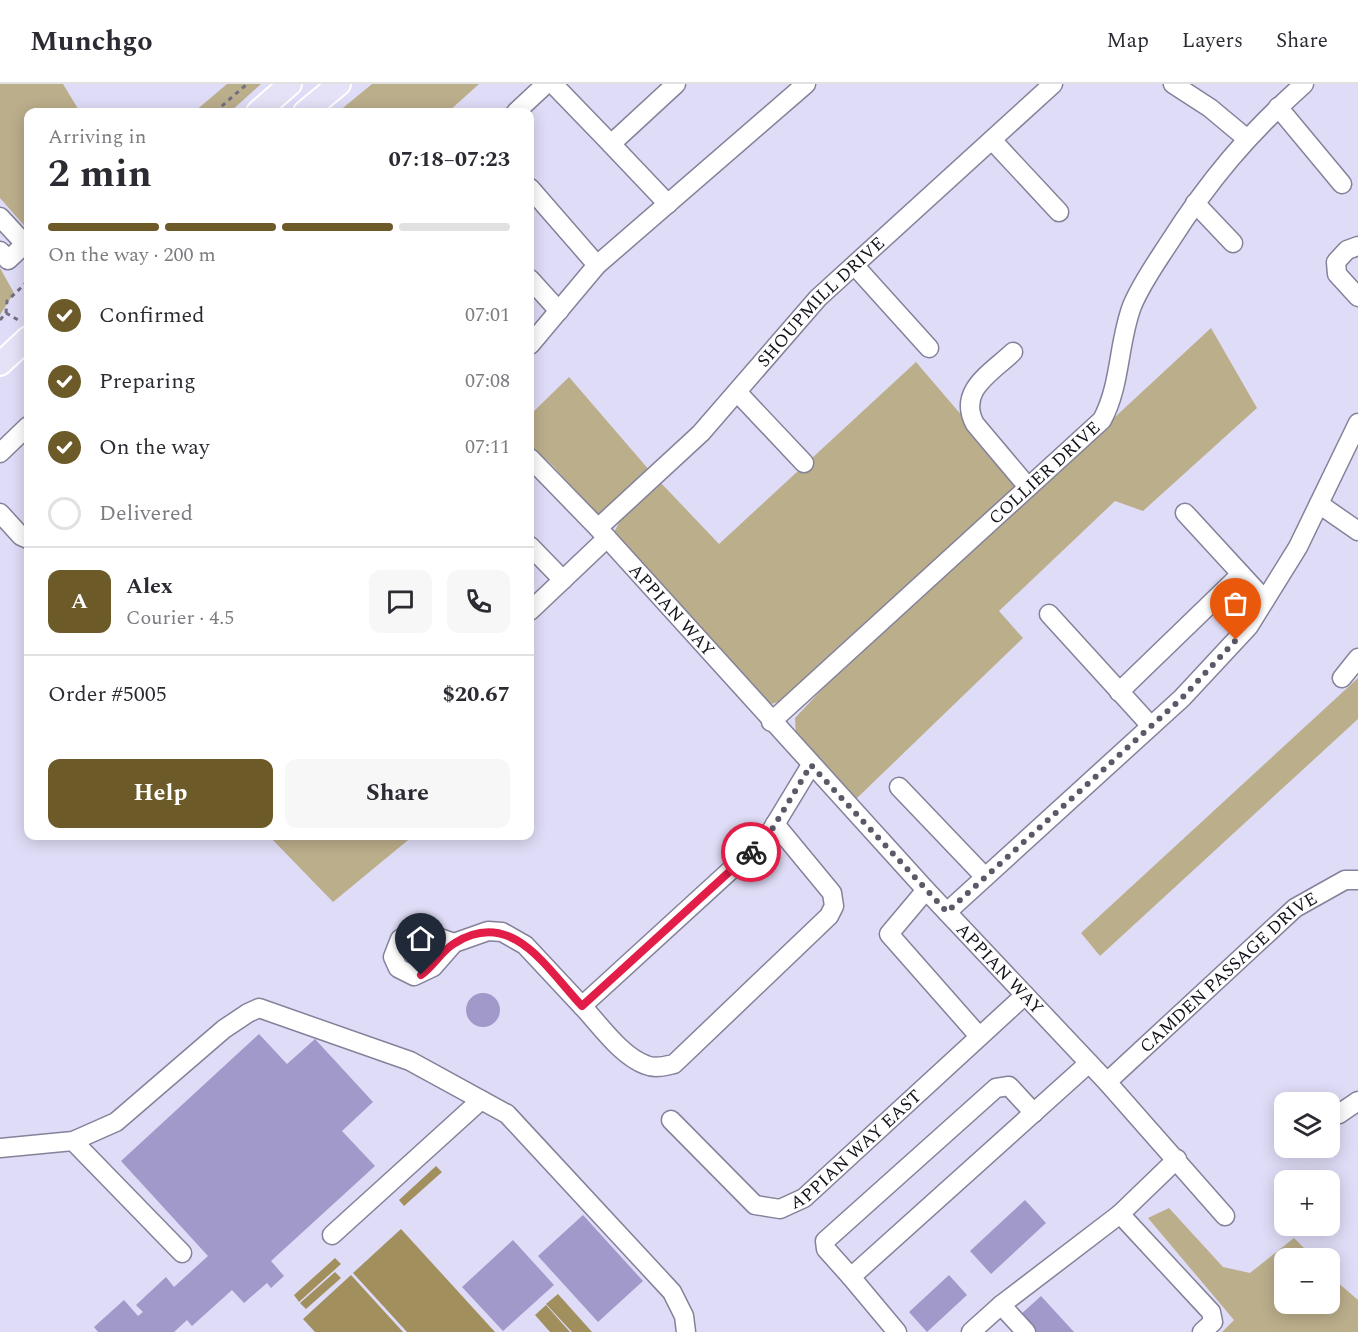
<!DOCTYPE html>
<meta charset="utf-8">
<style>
:root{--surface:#fff;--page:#f7f7f7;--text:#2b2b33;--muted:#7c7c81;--line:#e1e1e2;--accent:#6c5a28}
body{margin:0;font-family:Spectral,serif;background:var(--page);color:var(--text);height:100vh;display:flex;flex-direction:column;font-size:22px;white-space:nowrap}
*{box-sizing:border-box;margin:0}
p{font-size:20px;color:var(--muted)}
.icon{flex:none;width:33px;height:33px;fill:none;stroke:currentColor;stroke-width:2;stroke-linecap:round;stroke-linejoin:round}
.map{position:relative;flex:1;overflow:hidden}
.side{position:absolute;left:24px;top:24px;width:510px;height:732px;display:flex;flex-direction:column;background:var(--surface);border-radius:12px;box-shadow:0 3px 15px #0003}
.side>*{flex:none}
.controls{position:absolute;left:1274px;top:1008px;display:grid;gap:12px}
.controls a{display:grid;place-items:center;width:66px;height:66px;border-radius:12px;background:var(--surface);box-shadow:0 3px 15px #0003;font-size:30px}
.pin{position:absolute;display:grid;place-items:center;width:51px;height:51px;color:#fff;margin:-62px -26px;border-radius:50% 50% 50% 0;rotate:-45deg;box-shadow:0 0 6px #0007}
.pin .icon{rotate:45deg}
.courier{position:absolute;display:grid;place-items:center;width:60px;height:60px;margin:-30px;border:4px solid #e11d48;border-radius:50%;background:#fff;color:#222;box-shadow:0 2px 8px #0007}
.headline em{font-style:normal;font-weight:700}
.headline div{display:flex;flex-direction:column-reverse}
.headline{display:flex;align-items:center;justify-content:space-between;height:102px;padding:0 24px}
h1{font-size:39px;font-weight:700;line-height:45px}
.bar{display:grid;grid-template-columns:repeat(4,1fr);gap:9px 6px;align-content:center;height:72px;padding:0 24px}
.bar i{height:8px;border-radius:4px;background:var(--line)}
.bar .on{background:var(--accent)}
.bar p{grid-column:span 4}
.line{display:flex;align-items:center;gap:15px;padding:0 24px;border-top:2px solid var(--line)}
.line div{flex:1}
.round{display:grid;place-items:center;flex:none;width:63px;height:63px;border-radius:12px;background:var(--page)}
ol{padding:0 24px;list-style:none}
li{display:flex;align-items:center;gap:18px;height:66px}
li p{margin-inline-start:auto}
li .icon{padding:6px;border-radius:50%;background:var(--accent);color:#fff;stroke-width:4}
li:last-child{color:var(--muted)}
li i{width:33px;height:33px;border:3px solid var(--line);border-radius:50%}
.action{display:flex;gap:12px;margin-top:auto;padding:12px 24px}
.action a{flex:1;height:69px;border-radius:12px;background:var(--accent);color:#fff;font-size:24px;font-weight:700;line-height:69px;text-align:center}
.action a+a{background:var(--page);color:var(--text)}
header{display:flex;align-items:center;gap:36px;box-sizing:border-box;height:84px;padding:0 30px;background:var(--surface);border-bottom:2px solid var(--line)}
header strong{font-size:28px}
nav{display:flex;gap:33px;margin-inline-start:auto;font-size:21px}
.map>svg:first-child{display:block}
</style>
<header>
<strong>Munchgo</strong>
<nav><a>Map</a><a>Layers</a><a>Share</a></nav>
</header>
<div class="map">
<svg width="1358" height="1248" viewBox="0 0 1358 1248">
<rect width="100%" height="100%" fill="#dfdcf7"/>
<path fill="#bbae8b" d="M 0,0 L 63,0 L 80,28 L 28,28 L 28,146 L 0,114 Z
M 227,0 L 261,0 L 230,28 L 194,28 Z
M 372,0 L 479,0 L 448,28 L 413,28 L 409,25 L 404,28 L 338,28 Z
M 0,184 L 14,209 L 0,231 Z
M 1211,244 L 1257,324 L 1143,427 L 1115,417 L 999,527 L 1023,554 L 856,715 L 796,654 L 795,634 L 827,600 Z
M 916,278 L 1022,402 L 781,617 L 771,620 L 761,614 L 613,450 L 621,435 L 661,399 L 719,460 Z
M 569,293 L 650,387 L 607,427 L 597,431 L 553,382 L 530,361 L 530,331 Z
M 1358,594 L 1358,635 L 1100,872 L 1081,849 Z
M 269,752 L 413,752 L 333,818 Z
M 1169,1124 L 1223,1183 L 1250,1189 L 1294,1154 L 1314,1174 L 1284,1174 L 1284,1220 L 1329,1220 L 1329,1191 L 1358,1216 L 1358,1248 L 1222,1248 L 1234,1236 L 1148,1134 Z"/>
<path fill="#a28f5e" d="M 436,1082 L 442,1088 L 404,1122 L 399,1116 Z
M 401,1145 L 495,1248 L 407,1248 L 353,1189 Z
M 335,1174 L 341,1180 L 299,1218 L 294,1211 Z
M 335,1188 L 341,1194 L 306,1225 L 300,1219 Z
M 351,1191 L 403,1248 L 315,1248 L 303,1235 Z
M 558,1210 L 592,1248 L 572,1248 L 546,1220 Z
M 546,1221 L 570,1248 L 550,1248 L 535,1231 Z"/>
<path fill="#a099ca" d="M466 926a17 17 0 1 1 34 0a17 17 0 1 1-34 0Z
M 259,950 L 287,980 L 315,955 L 373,1018 L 342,1047 L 375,1082 L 271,1177 L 284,1192 L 271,1204 L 267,1199 L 244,1219 L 232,1206 L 192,1242 L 187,1236 L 174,1248 L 98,1248 L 94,1243 L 124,1216 L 138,1232 L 143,1228 L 136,1221 L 166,1193 L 174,1203 L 208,1172 L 121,1077 Z
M 1025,1116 L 1046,1139 L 991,1190 L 970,1167 Z
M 583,1131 L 643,1197 L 598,1238 L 538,1172 Z
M 513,1156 L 554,1201 L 503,1247 L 462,1203 Z
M 949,1191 L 967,1211 L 927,1248 L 909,1228 Z
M 1041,1212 L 1074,1248 L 1036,1248 L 1020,1231 Z"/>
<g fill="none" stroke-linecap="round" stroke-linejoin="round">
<g stroke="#84819a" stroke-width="21">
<g id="minor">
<path d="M 553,0 L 611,60 L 676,0"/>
<path d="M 1173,0 L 1210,24 L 1246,54"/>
<path d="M 1278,23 L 1342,100"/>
<path d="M 516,28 L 546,0"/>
<path d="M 992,56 L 1059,128"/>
<path d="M 611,60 L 668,120"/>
<path d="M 530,104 L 597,181"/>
<path d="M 1195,119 L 1233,159"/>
<path d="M 0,133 L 25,160 L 8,176 L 0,167"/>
<path d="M 1358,162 L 1347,166 L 1336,178 L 1337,190 L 1358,213"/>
<path d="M 855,182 L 929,264"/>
<path d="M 530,195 L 559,227"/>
<path d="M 530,261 L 597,181 L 806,0"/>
<path d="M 1013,268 C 991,289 957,307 975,340 L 1028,403"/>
<path d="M 738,309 L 804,379"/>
<path d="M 0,369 L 28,342"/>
<path id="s1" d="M 530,374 L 598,444 L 926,806 L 1107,998 L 1225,1132"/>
<path d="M 1319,420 L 1358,447"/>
<path d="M 0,429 L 21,452 L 28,455"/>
<path d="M 1185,429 L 1265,516"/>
<path id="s2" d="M 598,444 L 701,349 L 818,214 L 1053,0"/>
<path d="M 530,462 L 563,496"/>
<path d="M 530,527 L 607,454"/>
<path d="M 1049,530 L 1151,642"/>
<path d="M 1342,594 L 1358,574"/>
<path d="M 1119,608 L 1241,490"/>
<path id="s3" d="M 771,638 L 1102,336 C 1121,301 1118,259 1132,222 C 1141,200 1156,179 1169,159 C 1209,96 1248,50 1304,0"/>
<path d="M 899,703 L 985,793"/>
<path d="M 926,806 L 889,850 L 978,951"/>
<path d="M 947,828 L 1182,614 L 1249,542 L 1298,463 L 1358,339"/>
<path d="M 454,859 L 417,846 L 400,855 L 393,873 L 398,884 L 414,892 L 433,883 L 454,859 L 488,847 L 502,848 L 525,861 L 582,922 L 768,752 L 811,681"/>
<path d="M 582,922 C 600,941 621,972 646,981 C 655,985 665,982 674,980 L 829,832 L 834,822 L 832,809 L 775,740"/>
<path id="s4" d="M 1107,998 L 1295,824 L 1345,796 L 1358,796"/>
<path d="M 1339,1030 L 1358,1017"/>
<path id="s5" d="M 671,1036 L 755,1121 L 780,1125 L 804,1114 L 1025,911"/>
<path d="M 73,1057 L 182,1169"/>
<path d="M 0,1064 L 73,1057 L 116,1038 L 224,945 L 248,929 L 259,924 L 410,977 L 507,1030 L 672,1208 L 684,1232 L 686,1248"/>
<path d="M 1120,1130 L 1211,1228 L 1213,1238 L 1202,1248"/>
<path d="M 332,1151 L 481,1016"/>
<path d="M 851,1193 L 826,1165 L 825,1157 L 996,1004 L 1009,1002 L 1034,1029"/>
<path d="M 1001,1221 L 1026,1248"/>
<path d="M 897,1248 L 851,1193 L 1089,979"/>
<path d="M 971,1248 L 1001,1221 L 1120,1130 L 1177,1075"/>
</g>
</g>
<g stroke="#fff" stroke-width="26">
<path id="major" d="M 258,28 L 290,0
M 305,28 L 339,0
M 0,280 L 28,254"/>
</g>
<path stroke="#716f80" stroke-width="3" stroke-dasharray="4.5 4.5" stroke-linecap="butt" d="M 215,28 L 247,0
M 6,229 L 20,237
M 0,236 L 6,229 L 7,217 L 28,197"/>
<use href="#minor" stroke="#fff" stroke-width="18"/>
<use href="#major" stroke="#e5e2f8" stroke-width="22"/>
</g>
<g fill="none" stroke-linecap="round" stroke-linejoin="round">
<path stroke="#5a5968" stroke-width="6" stroke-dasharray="0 10.8" d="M 751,768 L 768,752 L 811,681 L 947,828 L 1182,614 L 1236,556"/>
<path stroke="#e11d48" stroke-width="8" d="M 421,891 C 434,882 442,866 455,859 C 512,823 547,885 582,922 L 751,768"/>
</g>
<g text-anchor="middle" stroke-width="4.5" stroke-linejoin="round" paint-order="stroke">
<g font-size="18" fill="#13121b" stroke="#dfdcf7">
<text dy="6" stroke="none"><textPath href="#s2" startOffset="318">SHOUPMILL DRIVE</textPath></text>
<text dy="6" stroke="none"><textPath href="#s3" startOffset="370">COLLIER DRIVE</textPath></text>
<text dy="6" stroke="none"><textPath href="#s1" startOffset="208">APPIAN WAY</textPath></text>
<text dy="6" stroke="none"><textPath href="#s1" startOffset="694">APPIAN WAY</textPath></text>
<text dy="6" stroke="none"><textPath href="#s4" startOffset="164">CAMDEN PASSAGE DRIVE</textPath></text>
<text dy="6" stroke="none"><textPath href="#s5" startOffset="242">APPIAN WAY EAST</textPath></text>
</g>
</g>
</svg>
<div class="controls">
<a><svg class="icon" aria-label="layers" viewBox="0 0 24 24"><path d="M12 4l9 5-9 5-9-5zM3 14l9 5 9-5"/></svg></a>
<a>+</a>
<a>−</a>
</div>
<div class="pin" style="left:1236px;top:556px;background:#ea580c"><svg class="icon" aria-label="bag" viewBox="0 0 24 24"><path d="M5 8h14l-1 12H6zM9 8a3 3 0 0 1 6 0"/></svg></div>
<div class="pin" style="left:421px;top:891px;background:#1f2937"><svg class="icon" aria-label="home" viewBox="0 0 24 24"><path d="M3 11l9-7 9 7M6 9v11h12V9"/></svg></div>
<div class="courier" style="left:751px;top:768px"><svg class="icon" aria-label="bike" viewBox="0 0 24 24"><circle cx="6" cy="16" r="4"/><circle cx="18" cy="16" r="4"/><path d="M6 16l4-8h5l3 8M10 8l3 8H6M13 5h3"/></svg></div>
<section class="side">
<div class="headline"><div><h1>2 min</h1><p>Arriving in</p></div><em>07:18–07:23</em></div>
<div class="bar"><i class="on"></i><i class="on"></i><i class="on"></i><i></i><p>On the way · 200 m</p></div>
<ol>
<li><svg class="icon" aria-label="check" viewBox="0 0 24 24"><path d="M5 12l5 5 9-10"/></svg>Confirmed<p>07:01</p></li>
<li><svg class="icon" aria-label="check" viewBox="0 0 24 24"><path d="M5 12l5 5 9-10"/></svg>Preparing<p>07:08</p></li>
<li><svg class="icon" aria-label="check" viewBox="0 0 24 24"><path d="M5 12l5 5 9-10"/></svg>On the way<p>07:11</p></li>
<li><i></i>Delivered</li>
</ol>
<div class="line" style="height:108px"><b class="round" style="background:var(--accent);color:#fff">A</b><div><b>Alex</b><p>Courier · 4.5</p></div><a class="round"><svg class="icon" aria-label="chat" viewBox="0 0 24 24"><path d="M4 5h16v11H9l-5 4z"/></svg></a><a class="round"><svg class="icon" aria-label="phone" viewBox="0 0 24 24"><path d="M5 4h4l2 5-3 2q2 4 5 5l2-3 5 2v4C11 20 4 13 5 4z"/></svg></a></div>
<div class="line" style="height:78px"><div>Order #5005</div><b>$20.67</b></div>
<div class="action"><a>Help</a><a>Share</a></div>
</section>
</div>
